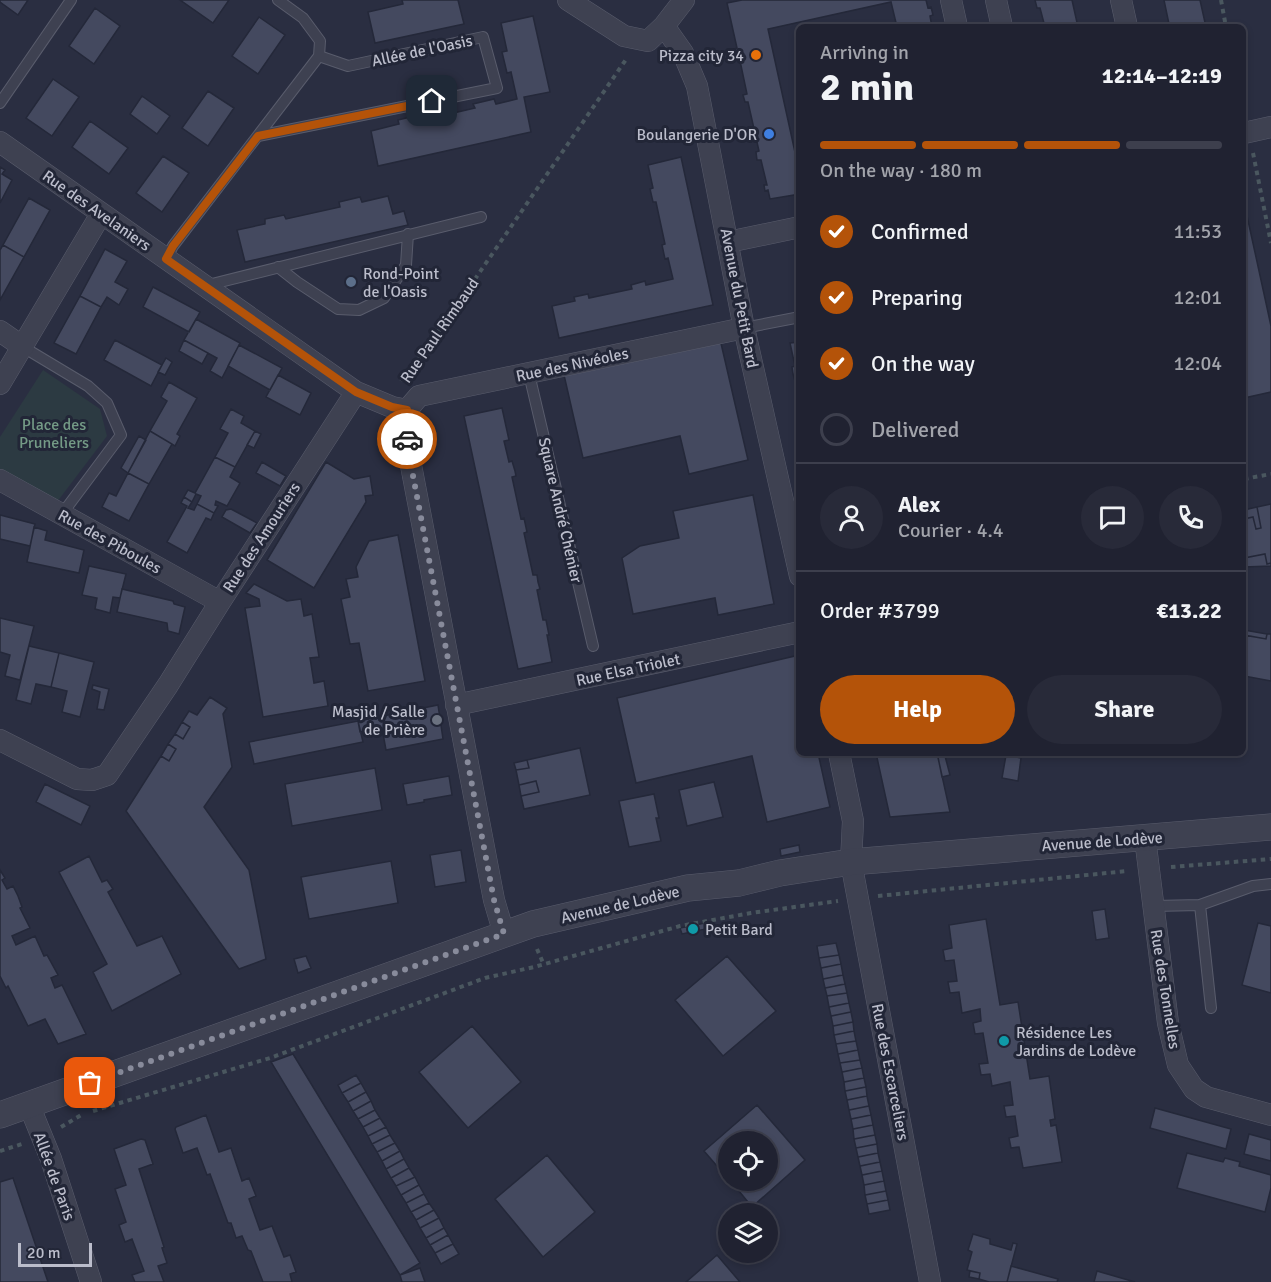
<!DOCTYPE html>
<meta charset="utf-8">
<style>
:root{--surface:#202231;--page:#282a39;--text:#f1f3f6;--muted:#a2a4ab;--line:#3d3f4d;--accent:#b45309}
body{margin:0;font-family:Signika,sans-serif;background:var(--page);color:var(--text);height:100vh;display:flex;flex-direction:column;font-size:22px;white-space:nowrap}
*{box-sizing:border-box;margin:0}
p{font-size:20px;color:var(--muted)}
.icon{flex:none;width:33px;height:33px;fill:none;stroke:currentColor;stroke-width:2;stroke-linecap:round;stroke-linejoin:round}
.map{position:relative;flex:1;overflow:hidden}
.drawer{position:absolute;left:796px;top:24px;width:450px;height:732px;display:flex;flex-direction:column;background:var(--surface);border-radius:9px;box-shadow:0 3px 9px #0003,0 0 0 2px var(--line)}
.drawer>*{flex:none}
.fabs{position:absolute;left:718px;top:1131px;display:grid;gap:12px}
.fabs a{display:grid;place-items:center;width:60px;height:60px;border-radius:50%;background:var(--surface);box-shadow:0 3px 9px #0003,0 0 0 2px var(--line);font-size:30px}
.scale{position:absolute;left:18px;bottom:15px;width:74px;box-sizing:border-box;padding-left:6px;border:3px solid #bbbdcb;border-top:0;font-size:16px;line-height:21px;white-space:nowrap;color:#bbbdcb;-webkit-text-stroke:4px #222637;paint-order:stroke}
.pin{position:absolute;display:grid;place-items:center;width:51px;height:51px;color:#fff;margin:-26px;border-radius:12px;box-shadow:0 3px 9px #0006}
.courier{position:absolute;display:grid;place-items:center;width:60px;height:60px;margin:-30px;border:4px solid #b45309;border-radius:50%;background:#fff;color:#222;box-shadow:0 2px 8px #0007}
.summary em{font-style:normal;font-weight:700}
.summary div{display:flex;flex-direction:column-reverse}
.summary{display:flex;align-items:center;justify-content:space-between;height:102px;padding:0 24px}
h1{font-size:39px;font-weight:700;line-height:45px}
.bar{display:grid;grid-template-columns:repeat(4,1fr);gap:9px 6px;align-content:center;height:72px;padding:0 24px}
.bar i{height:8px;border-radius:4px;background:var(--line)}
.bar .on{background:var(--accent)}
.bar p{grid-column:span 4}
.line{display:flex;align-items:center;gap:15px;padding:0 24px;border-top:2px solid var(--line)}
.line div{flex:1}
.round{display:grid;place-items:center;flex:none;width:63px;height:63px;border-radius:32px;background:var(--page)}
ol{padding:0 24px;list-style:none}
li{display:flex;align-items:center;gap:18px;height:66px}
li p{margin-inline-start:auto}
li .icon{padding:6px;border-radius:50%;background:var(--accent);color:#fff;stroke-width:4}
li:last-child{color:var(--muted)}
li i{width:33px;height:33px;border:3px solid var(--line);border-radius:50%}
.primary-button{display:flex;gap:12px;margin-top:auto;padding:12px 24px}
.primary-button a{flex:1;height:69px;border-radius:36px;background:var(--accent);color:#fff;font-size:24px;font-weight:700;line-height:69px;text-align:center}
.primary-button a+a{background:var(--page);color:var(--text)}
.map>svg:first-child{display:block}
</style>
<div class="map">
<svg width="1271" height="1282" viewBox="0 0 1271 1282">
<rect width="100%" height="100%" fill="#2a2e41"/>
<path fill="#2c3a42" d="M 43,370 L 100,409 L 107,436 L 57,502 L 0,471 L 0,437 Z"/>
<path fill="#44495f" stroke="#242839" stroke-width="1.5" d="M 0,0 L 28,0 L 18,15 L 0,2 Z
M 180,0 L 229,0 L 213,23 Z
M 402,0 L 458,0 L 464,24 L 375,43 L 368,12 L 403,4 Z
M 742,0 L 926,0 L 928,8 L 931,7 L 933,15 L 930,16 L 932,27 L 897,27 L 891,2 L 768,29 L 800,175 L 800,194 L 770,199 L 768,190 L 765,191 L 764,185 L 767,185 L 761,160 L 757,160 L 756,152 L 759,151 L 748,102 L 745,102 L 743,95 L 747,94 L 739,56 L 735,57 L 734,49 L 737,48 L 727,3 Z
M 1035,0 L 1072,0 L 1078,27 L 1045,27 L 1040,8 L 1037,8 Z
M 1164,0 L 1200,0 L 1206,27 L 1166,27 L 1166,25 L 1169,24 Z
M 95,8 L 120,26 L 94,64 L 69,46 Z
M 533,16 L 550,92 L 524,97 L 531,132 L 378,166 L 371,131 L 399,124 L 398,120 L 418,115 L 419,121 L 475,108 L 473,104 L 494,99 L 496,104 L 517,99 L 511,72 L 507,73 L 502,52 L 507,51 L 501,23 Z
M 259,17 L 285,35 L 258,74 L 232,56 Z
M 53,79 L 79,97 L 52,136 L 26,118 Z
M 208,91 L 234,108 L 208,146 L 182,128 Z
M 142,96 L 170,116 L 157,134 L 130,114 Z
M 90,121 L 128,148 L 109,174 L 72,147 Z
M 163,156 L 189,173 L 162,212 L 136,193 Z
M 681,157 L 713,305 L 559,338 L 552,306 L 575,301 L 574,297 L 588,294 L 589,298 L 632,289 L 631,285 L 645,281 L 646,285 L 673,279 L 668,258 L 665,259 L 662,245 L 665,244 L 656,202 L 653,202 L 650,189 L 653,188 L 648,165 Z
M 0,167 L 5,170 L 2,174 L 12,180 L 0,203 Z
M 388,196 L 393,214 L 404,211 L 408,225 L 245,262 L 237,230 L 265,224 L 265,219 L 284,215 L 286,219 L 340,207 L 339,202 L 360,197 L 362,202 Z
M 29,198 L 50,210 L 24,257 L 3,245 Z
M 1244,202 L 1271,326 L 1271,392 L 1244,398 Z
M 3,245 L 24,257 L 0,300 L 0,250 Z
M 105,249 L 127,261 L 115,282 L 128,289 L 119,305 L 107,297 L 101,307 L 80,296 Z
M 153,287 L 200,312 L 189,332 L 143,307 Z
M 80,296 L 101,307 L 76,354 L 54,343 Z
M 196,319 L 240,343 L 222,378 L 210,371 L 217,358 L 184,340 Z
M 720,339 L 748,460 L 689,474 L 680,436 L 583,458 L 564,375 Z
M 115,340 L 162,365 L 151,386 L 104,360 Z
M 184,340 L 208,353 L 202,364 L 179,351 Z
M 800,342 L 800,387 L 798,381 L 795,381 L 793,374 L 792,367 L 795,366 L 790,343 Z
M 239,345 L 282,368 L 270,390 L 228,366 Z
M 166,358 L 172,362 L 165,375 L 158,372 Z
M 278,375 L 311,393 L 300,415 L 266,397 Z
M 169,382 L 197,398 L 177,434 L 180,436 L 175,446 L 150,431 L 167,401 L 161,397 Z
M 502,408 L 509,440 L 504,441 L 509,462 L 512,461 L 515,471 L 516,476 L 512,477 L 521,519 L 524,518 L 527,532 L 524,533 L 533,575 L 537,575 L 538,582 L 540,589 L 537,590 L 543,620 L 546,620 L 549,635 L 547,635 L 552,662 L 518,669 L 464,416 Z
M 231,409 L 244,416 L 241,423 L 255,431 L 235,467 L 215,457 L 228,433 L 220,429 Z
M 150,431 L 172,444 L 149,484 L 128,473 Z
M 255,431 L 261,434 L 254,448 L 247,445 Z
M 139,436 L 146,440 L 128,473 L 121,468 Z
M 215,457 L 235,467 L 230,477 L 240,483 L 227,506 L 216,501 L 215,505 L 218,506 L 214,513 L 197,504 L 201,496 L 196,494 L 192,502 L 184,497 L 188,490 L 195,493 Z
M 262,462 L 286,476 L 280,486 L 256,473 Z
M 326,462 L 354,479 L 370,476 L 373,495 L 365,496 L 366,502 L 314,588 L 267,560 Z
M 128,473 L 149,484 L 129,521 L 102,507 L 109,493 L 116,496 Z
M 753,495 L 774,604 L 718,615 L 715,598 L 633,614 L 622,558 L 640,546 L 679,538 L 673,511 Z
M 184,497 L 192,502 L 188,508 L 194,510 L 197,504 L 214,513 L 211,520 L 206,518 L 187,553 L 167,542 L 187,506 L 181,503 Z
M 1271,504 L 1271,563 L 1267,564 L 1265,554 L 1244,558 L 1244,517 L 1244,519 L 1253,517 L 1256,529 L 1261,528 L 1257,507 Z
M 1257,507 L 1261,528 L 1256,529 L 1253,517 L 1244,519 L 1244,510 Z
M 231,509 L 257,523 L 250,533 L 222,517 L 226,510 Z
M 0,515 L 35,524 L 30,546 L 0,539 Z
M 34,527 L 47,531 L 45,540 L 84,550 L 79,573 L 27,562 Z
M 398,535 L 425,681 L 368,691 L 359,643 L 350,644 L 341,599 L 350,597 L 346,579 L 358,577 L 356,567 L 369,541 Z
M 1265,554 L 1267,564 L 1271,563 L 1271,566 L 1244,567 L 1244,558 Z
M 89,566 L 126,574 L 120,598 L 113,597 L 110,613 L 95,609 L 97,598 L 82,595 Z
M 254,584 L 287,601 L 301,599 L 304,616 L 312,614 L 319,657 L 310,658 L 314,683 L 324,681 L 328,706 L 263,717 L 245,608 L 260,606 L 259,599 L 246,593 Z
M 122,589 L 173,601 L 174,604 L 185,607 L 179,634 L 168,631 L 167,623 L 117,612 Z
M 0,618 L 34,626 L 20,680 L 5,676 L 10,655 L 0,652 Z
M 1244,630 L 1267,634 L 1266,639 L 1244,635 Z
M 1267,634 L 1271,634 L 1271,681 L 1244,676 L 1244,635 L 1266,639 Z
M 29,646 L 59,653 L 51,687 L 36,684 L 31,704 L 16,700 Z
M 59,653 L 94,662 L 80,717 L 62,712 L 67,691 L 51,687 Z
M 795,656 L 800,674 L 800,753 L 818,753 L 830,807 L 767,822 L 752,756 L 636,783 L 617,698 Z
M 93,685 L 109,689 L 104,710 L 97,709 L 100,692 L 92,689 Z
M 210,697 L 227,708 L 223,714 L 232,767 L 204,807 L 249,870 L 266,959 L 239,969 L 126,811 L 161,756 L 169,761 L 176,749 L 168,744 L 175,734 L 183,739 L 190,727 L 182,722 L 189,711 L 197,715 Z
M 438,705 L 443,739 L 386,750 L 382,728 L 360,732 L 358,721 Z
M 358,721 L 363,742 L 254,764 L 249,742 Z
M 182,722 L 190,727 L 183,739 L 175,734 Z
M 168,744 L 176,749 L 169,761 L 161,756 Z
M 580,748 L 590,795 L 524,809 L 521,796 L 539,792 L 536,781 L 519,785 L 516,770 L 529,768 L 527,760 Z
M 876,753 L 937,753 L 950,812 L 890,817 Z
M 1006,755 L 1021,758 L 1018,781 L 1002,778 Z
M 945,756 L 950,775 L 942,777 L 938,757 Z
M 527,760 L 529,768 L 516,770 L 514,763 Z
M 375,768 L 382,810 L 292,826 L 285,784 Z
M 449,776 L 452,795 L 424,800 L 424,802 L 407,805 L 403,784 Z
M 536,781 L 539,792 L 521,796 L 519,785 Z
M 714,782 L 723,817 L 687,826 L 679,790 Z
M 45,784 L 90,806 L 81,825 L 36,802 Z
M 654,794 L 659,818 L 656,818 L 661,841 L 629,847 L 619,801 Z
M 799,845 L 800,852 L 781,856 L 780,849 Z
M 461,850 L 466,882 L 435,887 L 430,855 Z
M 89,856 L 102,882 L 107,880 L 113,889 L 108,892 L 137,946 L 162,936 L 181,974 L 112,1011 L 93,972 L 107,964 L 59,872 Z
M 391,861 L 398,903 L 309,919 L 301,877 Z
M 0,870 L 5,878 L 2,880 L 7,889 L 13,886 L 18,896 L 22,907 L 20,908 L 30,928 L 12,936 L 16,945 L 35,936 L 44,956 L 47,955 L 58,975 L 51,978 L 55,988 L 62,985 L 86,1034 L 58,1044 L 45,1019 L 28,1026 L 8,986 L 6,988 L 0,976 Z
M 1105,909 L 1109,938 L 1096,940 L 1092,911 Z
M 986,919 L 1000,1005 L 1018,1002 L 1030,1079 L 1049,1076 L 1055,1119 L 1050,1120 L 1051,1126 L 1056,1125 L 1062,1162 L 1023,1168 L 1019,1147 L 1011,1148 L 1009,1138 L 1018,1136 L 1015,1116 L 1006,1117 L 1004,1106 L 1013,1105 L 1010,1082 L 992,1086 L 990,1074 L 981,1075 L 979,1064 L 988,1063 L 983,1033 L 975,1034 L 973,1023 L 981,1021 L 980,1009 L 962,1013 L 959,992 L 950,993 L 948,982 L 957,981 L 954,960 L 945,961 L 943,950 L 952,948 L 949,925 Z
M 705,923 L 706,929 L 682,934 L 680,928 Z
M 1258,923 L 1271,926 L 1271,993 L 1242,985 Z
M 836,943 L 839,955 L 819,958 L 817,946 Z
M 839,955 L 841,964 L 821,968 L 819,958 Z
M 306,956 L 311,968 L 298,973 L 294,959 Z
M 727,956 L 776,1011 L 723,1056 L 675,1000 Z
M 841,964 L 843,975 L 823,979 L 821,968 Z
M 843,975 L 845,984 L 825,988 L 823,979 Z
M 845,984 L 847,993 L 827,996 L 825,988 Z
M 847,993 L 849,1003 L 829,1007 L 827,996 Z
M 849,1003 L 851,1012 L 831,1016 L 829,1007 Z
M 851,1012 L 853,1022 L 833,1026 L 831,1016 Z
M 853,1022 L 854,1031 L 834,1035 L 833,1026 Z
M 472,1026 L 521,1082 L 468,1128 L 419,1072 Z
M 854,1031 L 856,1041 L 836,1044 L 834,1035 Z
M 856,1041 L 858,1050 L 838,1054 L 836,1044 Z
M 858,1050 L 860,1060 L 840,1063 L 838,1054 Z
M 293,1054 L 420,1263 L 400,1275 L 271,1062 Z
M 860,1060 L 862,1068 L 842,1072 L 840,1063 Z
M 862,1068 L 864,1078 L 844,1082 L 842,1072 Z
M 356,1075 L 361,1083 L 342,1093 L 338,1085 Z
M 864,1078 L 866,1087 L 845,1091 L 844,1082 Z
M 361,1083 L 366,1092 L 348,1102 L 342,1093 Z
M 866,1087 L 867,1096 L 847,1100 L 845,1091 Z
M 366,1092 L 371,1101 L 353,1111 L 348,1102 Z
M 867,1096 L 869,1106 L 849,1110 L 847,1100 Z
M 371,1101 L 375,1110 L 358,1119 L 353,1111 Z
M 757,1105 L 805,1160 L 752,1207 L 730,1180 L 768,1180 L 768,1142 L 729,1142 L 729,1180 L 704,1151 Z
M 869,1106 L 871,1115 L 851,1119 L 849,1110 Z
M 1155,1108 L 1231,1129 L 1226,1149 L 1150,1128 Z
M 375,1110 L 380,1118 L 363,1127 L 358,1119 Z
M 206,1115 L 219,1152 L 231,1148 L 242,1181 L 249,1178 L 256,1196 L 249,1199 L 260,1230 L 272,1226 L 284,1257 L 290,1255 L 296,1272 L 290,1274 L 292,1282 L 263,1282 L 251,1251 L 248,1250 L 242,1236 L 236,1238 L 231,1223 L 228,1223 L 210,1174 L 207,1175 L 197,1148 L 183,1153 L 175,1129 L 176,1127 Z
M 871,1115 L 873,1125 L 853,1129 L 851,1119 Z
M 380,1118 L 386,1127 L 368,1136 L 363,1127 Z
M 873,1125 L 875,1135 L 854,1139 L 853,1129 Z
M 386,1127 L 390,1135 L 372,1144 L 368,1136 Z
M 1249,1134 L 1271,1140 L 1271,1161 L 1244,1154 Z
M 390,1135 L 395,1143 L 377,1152 L 372,1144 Z
M 875,1135 L 877,1144 L 856,1148 L 854,1139 Z
M 141,1139 L 145,1140 L 153,1164 L 139,1169 L 164,1247 L 162,1248 L 167,1263 L 158,1266 L 164,1282 L 135,1282 L 132,1275 L 144,1271 L 132,1239 L 125,1242 L 119,1225 L 126,1222 L 115,1189 L 126,1185 L 114,1149 Z
M 395,1143 L 400,1151 L 382,1161 L 377,1152 Z
M 877,1144 L 878,1153 L 858,1157 L 856,1148 Z
M 400,1151 L 404,1159 L 386,1169 L 382,1161 Z
M 878,1153 L 880,1162 L 860,1166 L 858,1157 Z
M 1187,1153 L 1223,1162 L 1225,1158 L 1240,1162 L 1239,1166 L 1271,1175 L 1271,1188 L 1265,1212 L 1177,1188 Z
M 547,1155 L 595,1212 L 543,1257 L 495,1199 Z
M 404,1159 L 409,1168 L 391,1178 L 386,1169 Z
M 880,1162 L 882,1171 L 862,1175 L 860,1166 Z
M 409,1168 L 415,1177 L 396,1186 L 391,1178 Z
M 882,1171 L 884,1181 L 864,1185 L 862,1175 Z
M 415,1177 L 419,1185 L 401,1195 L 396,1186 Z
M 13,1178 L 48,1282 L 0,1282 L 0,1182 Z
M 884,1181 L 886,1191 L 865,1195 L 864,1185 Z
M 419,1185 L 424,1194 L 406,1203 L 401,1195 Z
M 886,1191 L 888,1200 L 867,1204 L 865,1195 Z
M 424,1194 L 429,1203 L 411,1212 L 406,1203 Z
M 888,1200 L 890,1210 L 869,1214 L 867,1204 Z
M 429,1203 L 434,1210 L 416,1220 L 411,1212 Z
M 434,1210 L 439,1218 L 420,1228 L 416,1220 Z
M 439,1218 L 444,1228 L 426,1238 L 420,1228 Z
M 444,1228 L 448,1235 L 430,1245 L 426,1238 Z
M 973,1234 L 990,1239 L 990,1244 L 1011,1250 L 1013,1243 L 1017,1244 L 1007,1282 L 989,1282 L 979,1279 L 980,1273 L 967,1270 L 972,1252 L 968,1250 Z
M 448,1235 L 453,1244 L 435,1253 L 430,1245 Z
M 453,1244 L 459,1254 L 441,1264 L 435,1253 Z
M 717,1255 L 740,1282 L 686,1282 Z
M 1011,1266 L 1058,1279 L 1057,1282 L 1007,1282 Z
M 420,1268 L 425,1282 L 402,1282 L 400,1275 Z
M 970,1271 L 980,1273 L 979,1279 L 969,1277 Z
M 1097,1271 L 1135,1282 L 1094,1282 Z"/>
<g fill="none" stroke-linecap="round" stroke-linejoin="round">
<g stroke="#595c6c" stroke-width="12">
<path id="service" d="M 0,103 L 71,0
M 258,136 L 497,88 L 483,37 L 348,66 L 319,56
M 166,259 L 173,246 L 319,56 L 320,41 L 303,18 L 278,0
M 278,267 L 297,282 L 338,309 L 359,310 L 384,298 L 406,265 L 408,234
M 204,286 L 481,217
M 744,328 L 800,317
M 23,347 L 88,386 L 107,403 L 121,435 L 62,514
M 529,374 L 593,646
M 1200,905 L 1211,1008
M 1154,906 L 1200,905 L 1253,886 L 1271,884"/>
</g>
<g stroke="#595c6c" stroke-width="22">
<path id="minor" d="M 568,0 L 624,36 L 648,41 L 664,26 L 684,0
M 951,0 L 957,27
M 996,0 L 1002,27
M 1121,0 L 1127,27
M 664,26 L 683,53 L 697,86 L 744,328 L 800,576
M 1244,133 L 1271,127
M 0,142 L 356,392 L 392,407 L 407,410
M 728,242 L 800,227
M 0,331 L 23,347
M 0,384 L 101,214
M 407,410 L 410,460 L 494,900 L 504,934
M 407,410 L 419,396 L 744,328
M 0,480 L 220,602
M 456,705 L 800,632
M 0,740 L 77,779 L 92,780 L 107,775 L 168,685 L 220,602 L 356,392
M 839,753 L 853,821 L 851,862 L 930,1282
M 1145,838 L 1168,1023 L 1178,1065 L 1194,1089 L 1206,1097 L 1271,1115
M 29,1105 L 51,1159 L 91,1282"/>
</g>
<g stroke="#595c6c" stroke-width="27">
<path id="tertiary" d="M 0,1115 L 533,924 L 688,888 L 739,883 L 780,873 L 851,862 L 1271,827"/>
</g>
<path stroke="#4a575f" stroke-width="4" stroke-dasharray="4.5 4.5" stroke-linecap="butt" d="M 1221,0 L 1226,27
M 1253,153 L 1271,243
M 401,381 L 405,373 L 420,357 L 464,295 L 627,58
M 1244,479 L 1271,474
M 1171,867 L 1271,859
M 878,896 L 1127,871
M 537,949 L 544,965
M 93,1111 L 270,1058 L 485,978 L 534,967 L 680,926 L 751,913 L 838,901
M 61,1127 L 83,1114
M 0,1151 L 22,1144"/>
<use href="#service" stroke="#3e4151" stroke-width="10"/>
<use href="#minor" stroke="#3e4151" stroke-width="21"/>
<use href="#tertiary" stroke="#3e4151" stroke-width="26"/>
</g>
<g fill="none" stroke-linecap="round" stroke-linejoin="round">
<path stroke="#888b9b" stroke-width="6" stroke-dasharray="0 10.8" d="M 90,1083 L 504,934 L 494,900 L 410,460 L 407,439"/>
<path stroke="#b45309" stroke-width="8" d="M 407,439 L 407,410 L 392,407 L 356,392 L 166,259 L 173,246 L 258,136 L 432,101"/>
</g>
<circle fill="#e8710a" stroke="#222637" stroke-width="2" cx="756" cy="55" r="6"/>
<circle fill="#3f7fe0" stroke="#222637" stroke-width="2" cx="769" cy="134" r="6"/>
<circle fill="#5c6f8a" stroke="#222637" stroke-width="2" cx="351" cy="282" r="6"/>
<circle fill="#6b7280" stroke="#222637" stroke-width="2" cx="437" cy="720" r="6"/>
<g fill="#0f9aa8" stroke="#222637" stroke-width="2">
<circle cx="693" cy="929" r="6"/>
<circle cx="1004" cy="1041" r="6"/>
</g>
<g text-anchor="middle" stroke-width="6" stroke-linejoin="round" paint-order="stroke">
<g font-size="16" fill="#bbbdcb" stroke="#222637">
<text transform="translate(422 50) rotate(-12)" y="6">Allée de l'Oasis</text>
<text transform="translate(97 210) rotate(35)" y="6">Rue des Avelaniers</text>
<text transform="translate(740 298) rotate(79)" y="6">Avenue du Petit Bard</text>
<text transform="translate(439 330) rotate(-55)" y="6">Rue Paul Rimbaud</text>
<text transform="translate(572 364) rotate(-12)" y="6">Rue des Nivéoles</text>
<text transform="translate(561 510) rotate(77)" y="6">Square André Chénier</text>
<text transform="translate(261 537) rotate(-57)" y="6">Rue des Amouriers</text>
<text transform="translate(110 541) rotate(29)" y="6">Rue des Piboules</text>
<text transform="translate(628 669) rotate(-12)" y="6">Rue Elsa Triolet</text>
<text transform="translate(1102 841) rotate(-4)" y="6">Avenue de Lodève</text>
<text transform="translate(620 904) rotate(-13)" y="6">Avenue de Lodève</text>
<text transform="translate(1166 989) rotate(81)" y="6">Rue des Tonnelles</text>
<text transform="translate(891 1072) rotate(79)" y="6">Rue des Escarceliers</text>
<text transform="translate(55 1176) rotate(70)" y="6">Allée de Paris</text>
</g>
<g font-size="16" fill="#bbbdcb" stroke="#222637" text-anchor="end">
<text x="744" y="61">Pizza city 34</text>
<text x="757" y="140">Boulangerie D'OR</text>
<text x="363" y="279" text-anchor="start">Rond-Point<tspan x="363" dy="18">de l'Oasis</tspan></text>
<text x="425" y="717">Masjid / Salle<tspan x="425" dy="18">de Prière</tspan></text>
<text x="705" y="935" text-anchor="start">Petit Bard</text>
<text x="1016" y="1038" text-anchor="start">Résidence Les<tspan x="1016" dy="18">Jardins de Lodève</tspan></text>
</g>
<g font-size="16" fill="#749a86" stroke="#222637">
<text x="54" y="430">Place des<tspan x="54" dy="18">Pruneliers</tspan></text>
</g>
</g>
</svg>
<div class="fabs">
<a><svg class="icon" aria-label="locate" viewBox="0 0 24 24"><circle cx="12" cy="12" r="6"/><path d="M12 2v4M12 18v4M2 12h4M18 12h4"/></svg></a>
<a><svg class="icon" aria-label="layers" viewBox="0 0 24 24"><path d="M12 4l9 5-9 5-9-5zM3 14l9 5 9-5"/></svg></a>
</div>
<div class="scale">20 m</div>
<div class="pin" style="left:90px;top:1083px;background:#ea580c"><svg class="icon" aria-label="bag" viewBox="0 0 24 24"><path d="M5 8h14l-1 12H6zM9 8a3 3 0 0 1 6 0"/></svg></div>
<div class="pin" style="left:432px;top:101px;background:#1f2937"><svg class="icon" aria-label="home" viewBox="0 0 24 24"><path d="M3 11l9-7 9 7M6 9v11h12V9"/></svg></div>
<div class="courier" style="left:407px;top:439px"><svg class="icon" aria-label="car" viewBox="0 0 24 24"><path d="M5 17H2v-5l4-1 3-4h7l3 4 3 1v5h-3M9 17h6M6 11h13"/><circle cx="7" cy="17" r="2"/><circle cx="17" cy="17" r="2"/></svg></div>
<section class="drawer">
<div class="summary"><div><h1>2 min</h1><p>Arriving in</p></div><em>12:14–12:19</em></div>
<div class="bar"><i class="on"></i><i class="on"></i><i class="on"></i><i></i><p>On the way · 180 m</p></div>
<ol>
<li><svg class="icon" aria-label="check" viewBox="0 0 24 24"><path d="M5 12l5 5 9-10"/></svg>Confirmed<p>11:53</p></li>
<li><svg class="icon" aria-label="check" viewBox="0 0 24 24"><path d="M5 12l5 5 9-10"/></svg>Preparing<p>12:01</p></li>
<li><svg class="icon" aria-label="check" viewBox="0 0 24 24"><path d="M5 12l5 5 9-10"/></svg>On the way<p>12:04</p></li>
<li><i></i>Delivered</li>
</ol>
<div class="line" style="height:108px"><a class="round"><svg class="icon" aria-label="person" viewBox="0 0 24 24"><circle cx="12" cy="8" r="4"/><path d="M4 21q1-7 8-7t8 7"/></svg></a><div><b>Alex</b><p>Courier · 4.4</p></div><a class="round"><svg class="icon" aria-label="chat" viewBox="0 0 24 24"><path d="M4 5h16v11H9l-5 4z"/></svg></a><a class="round"><svg class="icon" aria-label="phone" viewBox="0 0 24 24"><path d="M5 4h4l2 5-3 2q2 4 5 5l2-3 5 2v4C11 20 4 13 5 4z"/></svg></a></div>
<div class="line" style="height:78px"><div>Order #3799</div><b>€13.22</b></div>
<div class="primary-button"><a>Help</a><a>Share</a></div>
</section>
</div>
